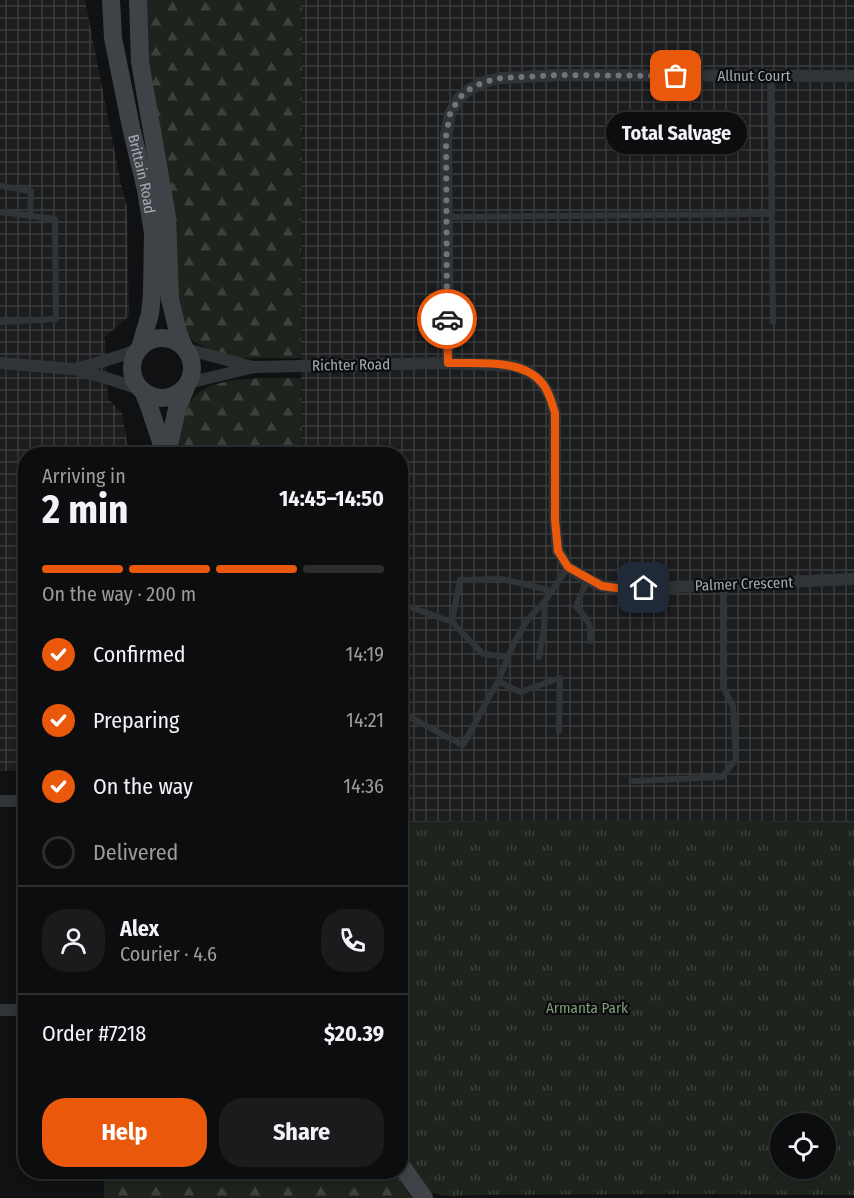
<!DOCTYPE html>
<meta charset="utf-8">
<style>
:root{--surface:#0c0d0e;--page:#1a1b1c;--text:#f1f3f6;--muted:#9a9c9e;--line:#2c2d2e;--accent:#ea580c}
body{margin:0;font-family:"Fira Sans Condensed",sans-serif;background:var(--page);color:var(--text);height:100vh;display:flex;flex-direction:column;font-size:22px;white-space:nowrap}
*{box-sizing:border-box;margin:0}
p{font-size:20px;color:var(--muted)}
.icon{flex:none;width:33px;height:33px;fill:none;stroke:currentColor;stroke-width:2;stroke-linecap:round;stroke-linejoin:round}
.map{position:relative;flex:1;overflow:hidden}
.panel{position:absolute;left:18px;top:447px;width:390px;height:732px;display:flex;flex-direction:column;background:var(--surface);border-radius:24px;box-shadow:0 3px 9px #0003,0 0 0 2px var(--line)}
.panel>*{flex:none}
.controls{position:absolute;left:770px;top:1113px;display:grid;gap:12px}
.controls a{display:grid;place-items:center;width:66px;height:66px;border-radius:50%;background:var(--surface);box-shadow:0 3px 9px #0003,0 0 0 2px var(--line);font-size:30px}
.pin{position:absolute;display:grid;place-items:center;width:51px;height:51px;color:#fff;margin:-26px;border-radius:12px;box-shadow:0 3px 9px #0006}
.courier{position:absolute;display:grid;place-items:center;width:60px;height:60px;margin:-30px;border:4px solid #ea580c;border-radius:50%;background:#fff;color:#222;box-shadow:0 2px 8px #0007}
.bubble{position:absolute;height:42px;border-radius:21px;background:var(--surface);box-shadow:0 3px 9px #0003,0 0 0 2px var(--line);font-size:20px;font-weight:700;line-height:42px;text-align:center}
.head em{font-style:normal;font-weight:700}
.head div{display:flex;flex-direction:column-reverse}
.head{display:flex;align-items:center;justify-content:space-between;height:102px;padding:0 24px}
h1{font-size:39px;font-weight:700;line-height:45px}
.bar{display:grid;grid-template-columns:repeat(4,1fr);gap:9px 6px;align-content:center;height:72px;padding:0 24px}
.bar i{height:8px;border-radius:4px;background:var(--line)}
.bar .selected{background:var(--accent)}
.bar p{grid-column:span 4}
.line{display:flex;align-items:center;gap:15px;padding:0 24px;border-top:2px solid var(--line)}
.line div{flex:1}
.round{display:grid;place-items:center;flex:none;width:63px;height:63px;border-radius:24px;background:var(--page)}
ol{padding:0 24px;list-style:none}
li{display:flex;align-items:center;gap:18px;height:66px}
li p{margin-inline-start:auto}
li .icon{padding:6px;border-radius:50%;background:var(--accent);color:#fff;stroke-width:4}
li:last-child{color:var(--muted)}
li i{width:33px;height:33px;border:3px solid var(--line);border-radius:50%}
.button{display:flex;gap:12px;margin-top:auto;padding:12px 24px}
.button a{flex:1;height:69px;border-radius:24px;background:var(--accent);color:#fff;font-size:24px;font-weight:700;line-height:69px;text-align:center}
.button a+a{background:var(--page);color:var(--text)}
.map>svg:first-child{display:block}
</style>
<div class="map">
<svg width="854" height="1198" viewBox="0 0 854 1198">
<defs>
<pattern id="industrial-grid" width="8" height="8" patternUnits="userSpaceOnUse" patternTransform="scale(1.5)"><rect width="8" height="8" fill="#1c1d1f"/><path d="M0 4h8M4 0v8" fill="none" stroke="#3a3b3d"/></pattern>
<pattern id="forest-firs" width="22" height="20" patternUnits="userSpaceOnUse" patternTransform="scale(1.5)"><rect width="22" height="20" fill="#1e241d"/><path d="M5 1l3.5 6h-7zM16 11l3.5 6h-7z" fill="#3c413b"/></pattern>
<pattern id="park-tufts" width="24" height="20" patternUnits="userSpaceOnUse" patternTransform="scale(1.5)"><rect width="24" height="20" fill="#1e241d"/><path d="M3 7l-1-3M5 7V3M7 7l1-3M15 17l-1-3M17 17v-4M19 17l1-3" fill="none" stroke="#3c413b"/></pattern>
</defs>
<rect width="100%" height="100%" fill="#101112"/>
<path fill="url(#industrial-grid)" d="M 0,0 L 85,0 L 121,184 L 127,207 L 129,316 L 105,337 L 108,399 L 122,413 L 129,454 L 26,454 L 25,771 L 0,771 Z
M 302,0 L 854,0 L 854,823 L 401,823 L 400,454 L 302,454 L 301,378 Z"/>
<path fill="url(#forest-firs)" d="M 144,0 L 302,0 L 301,358 L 241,358 L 214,352 L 193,341 L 181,321 L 146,66 Z
M 259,378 L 301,378 L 302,454 L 176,454 C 183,392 197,382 259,378 Z
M 104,1172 L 395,1172 L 412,1198 L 104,1198 Z"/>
<path fill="url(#park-tufts)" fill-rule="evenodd" d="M 606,820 L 854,822 L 854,1195 L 705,1194 L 472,1195 C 455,1196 439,1198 425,1189 L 401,1153 L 401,822 ZM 780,1124 L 825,1124 L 825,1168 L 780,1168 Z"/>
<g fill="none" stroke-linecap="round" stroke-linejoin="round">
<path stroke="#313437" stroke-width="6" d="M 770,76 L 773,322
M 0,186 L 31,191 L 30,215
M 0,212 L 55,219 L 56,319 L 0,322
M 447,217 L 771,214
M 588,579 L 576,606 C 588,620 591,623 590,641
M 545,601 L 528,619 L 514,643 L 498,681 L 520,692 L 560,678 L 559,731
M 400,608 L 404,605 L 452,622 L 483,654 L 508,657
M 452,622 L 460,580 L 502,579 L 552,591
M 539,657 L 544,628 L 545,601 L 568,567
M 400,712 L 463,745 L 498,681
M 634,781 L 722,777 L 736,759 L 733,706 L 723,687 L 723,585"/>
<path stroke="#313437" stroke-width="12" d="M 186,349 L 253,367
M 0,363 L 73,369 L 103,377 L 140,389
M 448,363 L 446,136 L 450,114 L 459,98 L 470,89 L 484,82 L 501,78 L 560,75 L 854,76
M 74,369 L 104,361 L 138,350
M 188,383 L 254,367 L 448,363 L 497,365 L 515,366 L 530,373 L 542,383 L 550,396 L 555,413 L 555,520 L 558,551 L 568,567 L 583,577 L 602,586 L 624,589 L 854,579
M 0,801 L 26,801
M 0,1010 L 26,1010"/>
<g stroke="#3f4347" stroke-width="18">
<path id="s1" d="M 111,0 L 113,38 L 131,127 L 146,190 L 153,233 L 152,294 L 150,314 L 140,348"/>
<path d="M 138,0 L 140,62 L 167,217 L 170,299 L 178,332 L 184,347"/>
<circle cx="162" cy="368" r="30"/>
<path d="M 143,391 L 149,406 L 165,454"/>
<path d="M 167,454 L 177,409 L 186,387"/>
<path d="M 400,1164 L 424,1198"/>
</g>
</g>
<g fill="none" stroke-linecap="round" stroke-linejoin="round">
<path stroke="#6e767b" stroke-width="6" stroke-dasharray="0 10.8" d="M 447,319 L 446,136 L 450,114 L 459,98 L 470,89 L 484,82 L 501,78 L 560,75 L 676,76"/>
<path stroke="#ea580c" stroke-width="8" d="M 447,319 L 448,363 C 476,364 522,358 542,383 C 549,391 552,403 555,413 L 555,520 L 558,551 L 568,567 L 602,586 L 624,589 L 644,588"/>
</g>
<g text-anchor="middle" stroke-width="4.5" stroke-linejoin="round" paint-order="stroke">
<g font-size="15" fill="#a1acb3" stroke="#0b0c0d">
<text x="754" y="81">Allnut Court</text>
<text dy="5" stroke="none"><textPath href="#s1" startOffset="177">Brittain Road</textPath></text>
<text transform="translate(351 365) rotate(-1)" y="5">Richter Road</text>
<text transform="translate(744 584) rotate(-2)" y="5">Palmer Crescent</text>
</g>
<g font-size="15" fill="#819e78" stroke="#0b0c0d">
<text x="587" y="1013">Armanta Park</text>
</g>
</g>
</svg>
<div class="controls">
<a><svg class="icon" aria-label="locate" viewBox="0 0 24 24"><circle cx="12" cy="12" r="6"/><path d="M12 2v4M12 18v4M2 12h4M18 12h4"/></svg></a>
</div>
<div class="pin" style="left:676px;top:76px;background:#ea580c"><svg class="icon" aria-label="bag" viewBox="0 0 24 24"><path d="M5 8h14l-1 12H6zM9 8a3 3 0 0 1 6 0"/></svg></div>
<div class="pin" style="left:644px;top:588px;background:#1f2937"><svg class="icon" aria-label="home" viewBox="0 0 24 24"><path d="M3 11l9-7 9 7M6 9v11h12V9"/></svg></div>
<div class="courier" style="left:447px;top:319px"><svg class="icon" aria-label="car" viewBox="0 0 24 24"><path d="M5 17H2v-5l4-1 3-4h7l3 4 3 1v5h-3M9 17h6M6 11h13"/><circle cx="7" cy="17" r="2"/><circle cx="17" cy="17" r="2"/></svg></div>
<div class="bubble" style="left:606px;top:112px;width:141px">Total Salvage</div>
<section class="panel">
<div class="head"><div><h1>2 min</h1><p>Arriving in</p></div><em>14:45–14:50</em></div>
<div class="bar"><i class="selected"></i><i class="selected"></i><i class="selected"></i><i></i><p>On the way · 200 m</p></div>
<ol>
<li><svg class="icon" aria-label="check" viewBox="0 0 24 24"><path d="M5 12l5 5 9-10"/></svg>Confirmed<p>14:19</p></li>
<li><svg class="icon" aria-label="check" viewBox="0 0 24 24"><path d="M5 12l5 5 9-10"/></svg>Preparing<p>14:21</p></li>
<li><svg class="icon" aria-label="check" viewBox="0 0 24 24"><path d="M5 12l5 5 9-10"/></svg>On the way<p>14:36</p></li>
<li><i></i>Delivered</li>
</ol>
<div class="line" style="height:108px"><a class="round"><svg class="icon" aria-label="person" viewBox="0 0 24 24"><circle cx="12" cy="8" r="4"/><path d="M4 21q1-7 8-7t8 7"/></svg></a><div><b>Alex</b><p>Courier · 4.6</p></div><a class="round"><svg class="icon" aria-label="phone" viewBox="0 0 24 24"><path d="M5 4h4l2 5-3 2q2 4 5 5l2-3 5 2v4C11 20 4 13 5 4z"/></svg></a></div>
<div class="line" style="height:78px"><div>Order #7218</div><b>$20.39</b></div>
<div class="button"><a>Help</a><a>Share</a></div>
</section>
</div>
